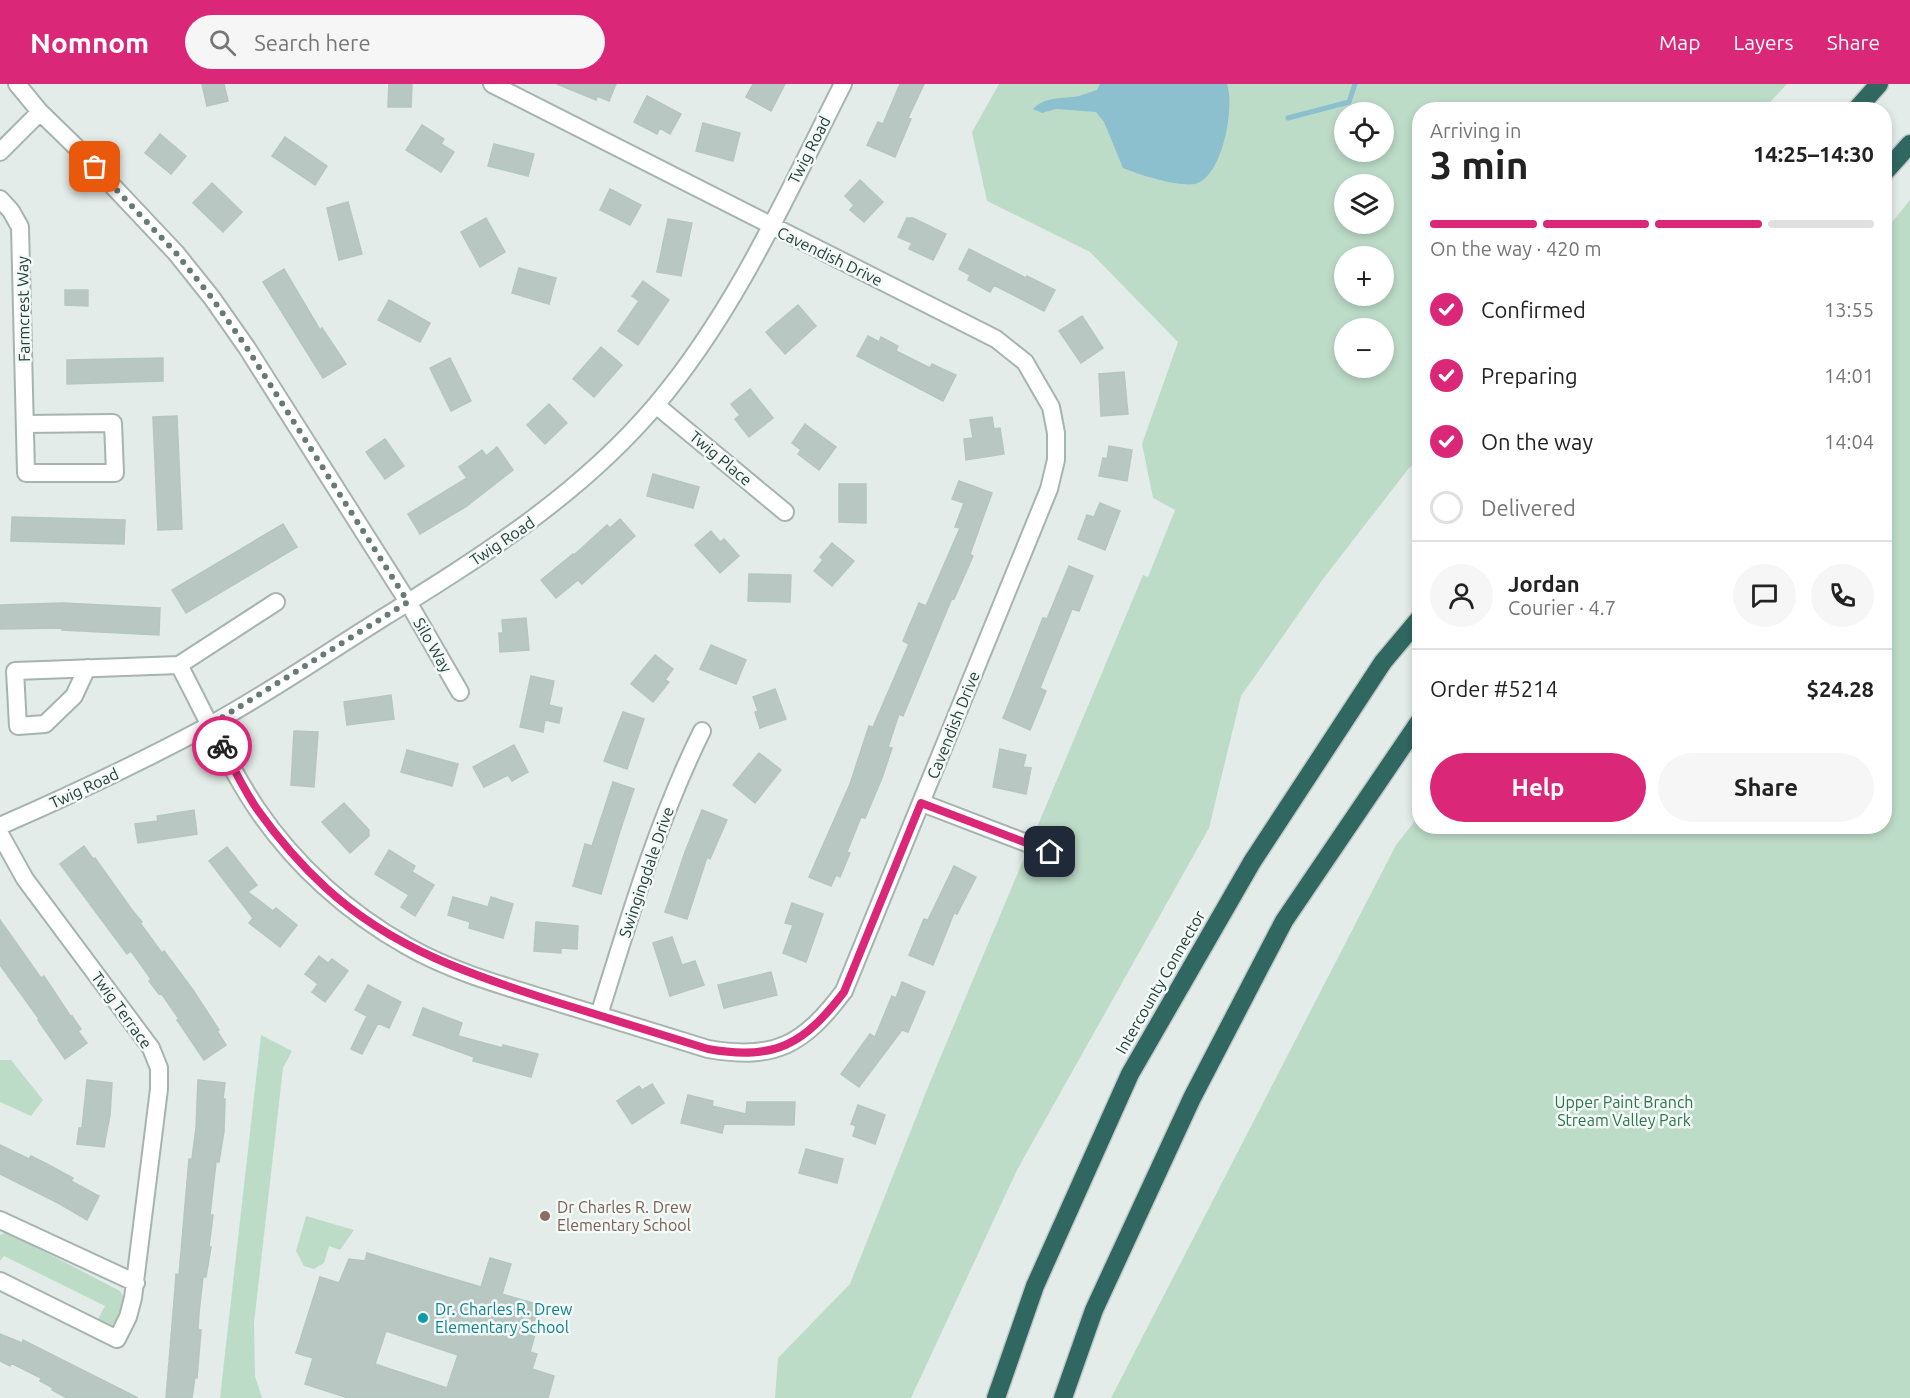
<!DOCTYPE html>
<meta charset="utf-8">
<style>
:root{--surface:#fff;--page:#f6f6f6;--text:#222;--muted:#767676;--line:#e0e0e0;--accent:#db2777}
body{margin:0;font-family:Ubuntu,sans-serif;background:var(--page);color:var(--text);height:100vh;display:flex;flex-direction:column;font-size:22px;white-space:nowrap}
*{box-sizing:border-box;margin:0}
p{font-size:20px;color:var(--muted)}
.icon{flex:none;width:33px;height:33px;fill:none;stroke:currentColor;stroke-width:2;stroke-linecap:round;stroke-linejoin:round}
.map{position:relative;flex:1;overflow:hidden}
.side{position:absolute;left:1412px;top:18px;width:480px;height:732px;display:flex;flex-direction:column;background:var(--surface);border-radius:24px;box-shadow:0 3px 9px #0003}
.side>*{flex:none}
.controls{position:absolute;left:1334px;top:18px;display:grid;gap:12px}
.controls a{display:grid;place-items:center;width:60px;height:60px;border-radius:50%;background:var(--surface);box-shadow:0 3px 9px #0003;font-size:30px}
.pin{position:absolute;display:grid;place-items:center;width:51px;height:51px;color:#fff;margin:-26px;border-radius:12px;box-shadow:0 3px 9px #0006}
.courier{position:absolute;display:grid;place-items:center;width:60px;height:60px;margin:-30px;border:4px solid #db2777;border-radius:50%;background:#fff;color:#222;box-shadow:0 2px 8px #0007}
.overview em{font-style:normal;font-weight:700}
.overview div{display:flex;flex-direction:column-reverse}
.overview{display:flex;align-items:center;justify-content:space-between;height:102px;padding:0 18px}
h1{font-size:39px;font-weight:700;line-height:45px}
.bar{display:grid;grid-template-columns:repeat(4,1fr);gap:9px 6px;align-content:center;height:72px;padding:0 18px}
.bar i{height:8px;border-radius:4px;background:var(--line)}
.bar .selected{background:var(--accent)}
.bar p{grid-column:span 4}
.line{display:flex;align-items:center;gap:15px;padding:0 18px;border-top:2px solid var(--line)}
.line div{flex:1}
.round{display:grid;place-items:center;flex:none;width:63px;height:63px;border-radius:32px;background:var(--page)}
ol{padding:0 18px;list-style:none}
li{display:flex;align-items:center;gap:18px;height:66px}
li p{margin-inline-start:auto}
li .icon{padding:6px;border-radius:50%;background:var(--accent);color:#fff;stroke-width:4}
li:last-child{color:var(--muted)}
li i{width:33px;height:33px;border:3px solid var(--line);border-radius:50%}
.action{display:flex;gap:12px;margin-top:auto;padding:12px 18px}
.action a{flex:1;height:69px;border-radius:36px;background:var(--accent);color:#fff;font-size:24px;font-weight:700;line-height:69px;text-align:center}
.action a+a{background:var(--page);color:var(--text)}
header{display:flex;align-items:center;gap:36px;box-sizing:border-box;height:84px;padding:0 30px;background:var(--accent);color:#fff}
header strong{font-size:28px}
nav{display:flex;gap:33px;margin-inline-start:auto;font-size:21px}
.search{width:420px;height:54px;background:var(--page);display:flex;align-items:center;gap:15px;box-sizing:border-box;padding:0 21px;border-radius:33px;color:var(--muted);font-size:22px}
.map>svg:first-child{display:block}
</style>
<header>
<strong>Nomnom</strong>
<div class="search"><svg class="icon" aria-label="search" viewBox="0 0 24 24"><circle cx="10" cy="10" r="6"/><path d="M15 15l6 6"/></svg>Search here</div>
<nav><a>Map</a><a>Layers</a><a>Share</a></nav>
</header>
<div class="map">
<svg width="1910" height="1314" viewBox="0 0 1910 1314">
<rect width="100%" height="100%" fill="#e3ece9"/>
<path fill="#bddcc8" fill-rule="evenodd" d="M 999,0 L 1787,0 L 1764,25 L 1419,26 L 1419,376 L 1409,384 L 1323,495 L 1241,612 L 1209,744 L 1017,1086 L 911,1314 L 775,1314 L 778,1274 L 850,1200 L 930,998 L 1143,491 L 1148,493 L 1175,426 L 1153,414 L 1142,360 L 1178,258 L 1090,168 L 987,117 L 972,48 ZM 1344,28 L 1383,28 L 1383,68 L 1344,68 ZM 1344,100 L 1383,100 L 1383,140 L 1344,140 ZM 1344,172 L 1383,172 L 1383,212 L 1344,212 ZM 1344,244 L 1383,244 L 1383,284 L 1344,284 Z
M 1910,116 L 1910,1314 L 1111,1314 L 1396,761 L 1419,732 L 1419,742 L 1884,742 L 1884,148 Z
M 261,951 L 292,967 L 283,984 L 254,1239 L 255,1292 L 262,1314 L 220,1314 Z
M 0,976 L 11,976 L 43,1016 L 31,1032 L 0,1018 Z
M 306,1132 L 354,1146 L 340,1166 L 329,1162 L 324,1179 L 314,1185 L 304,1182 L 296,1167 Z
M 7,1148 L 120,1207 L 126,1216 L 115,1238 L 109,1243 L 98,1235 L 105,1222 L 4,1172 L 0,1177 L 0,1151 Z"/>
<path fill="#8dc0cf" d="M 1100,0 L 1227,0 C 1235,23 1223,93 1195,100 C 1179,103 1139,91 1123,84 L 1104,38 L 1096,28 L 1056,25 L 1042,29 L 1033,25 C 1045,12 1063,15 1079,12 C 1085,10 1091,8 1097,6 Z"/>
<g fill="none" stroke-linecap="round" stroke-linejoin="round">
<path stroke="#8dc0cf" stroke-width="5" d="M 1288,34 L 1349,18 L 1355,0"/>
</g>
<path fill="#b8c7c2" stroke="#b5c6c0" stroke-width="1.5" fill-rule="evenodd" d="M 202,0 L 224,0 L 228,17 L 207,22 Z
M 389,0 L 412,0 L 411,23 L 388,23 Z
M 557,0 L 616,0 L 609,17 L 597,12 L 596,16 Z
M 753,0 L 785,0 L 771,27 L 746,13 Z
M 900,0 L 924,0 L 908,34 L 911,35 L 895,73 L 867,61 L 878,38 L 883,40 Z
M 647,12 L 681,30 L 670,50 L 660,44 L 657,50 L 634,38 Z
M 703,39 L 740,49 L 733,77 L 696,67 Z
M 422,41 L 444,55 L 441,60 L 454,68 L 441,88 L 406,66 Z
M 160,50 L 186,72 L 171,90 L 145,69 Z
M 285,53 L 327,82 L 315,101 L 272,72 Z
M 494,60 L 534,70 L 528,92 L 488,82 Z
M 860,96 L 883,118 L 864,138 L 850,126 L 854,121 L 845,112 Z
M 212,99 L 242,128 L 223,148 L 193,119 Z
M 610,105 L 641,121 L 630,141 L 600,126 Z
M 348,118 L 362,170 L 339,176 L 327,124 Z
M 486,134 L 505,168 L 480,183 L 461,148 Z
M 907,134 L 913,134 L 946,150 L 933,176 L 909,165 L 912,159 L 898,153 Z
M 668,135 L 692,139 L 681,192 L 657,188 Z
M 969,165 L 1026,194 L 1027,192 L 1055,206 L 1044,227 L 994,201 L 990,208 L 968,196 L 970,191 L 959,185 Z
M 519,184 L 556,194 L 549,220 L 512,209 Z
M 284,185 L 320,246 L 322,244 L 346,280 L 323,294 L 263,198 Z
M 643,197 L 669,216 L 638,261 L 618,247 L 639,217 L 632,212 Z
M 65,206 L 88,206 L 88,222 L 65,221 Z
M 389,216 L 430,239 L 420,258 L 378,236 Z
M 798,221 L 816,242 L 785,270 L 766,248 Z
M 1082,232 L 1103,264 L 1081,279 L 1059,247 Z
M 868,252 L 879,258 L 881,253 L 898,262 L 896,267 L 930,284 L 932,280 L 956,291 L 943,317 L 857,272 Z
M 601,263 L 622,281 L 594,313 L 573,295 Z
M 163,274 L 163,297 L 67,300 L 67,276 Z
M 450,274 L 471,317 L 451,327 L 430,284 Z
M 1124,288 L 1128,330 L 1101,332 L 1099,290 Z
M 750,305 L 773,334 L 749,353 L 735,335 L 740,331 L 731,320 Z
M 549,320 L 567,339 L 545,360 L 527,341 Z
M 177,332 L 182,445 L 158,446 L 153,333 Z
M 992,333 L 994,345 L 1000,344 L 1004,370 L 966,376 L 964,355 L 973,354 L 970,336 Z
M 805,340 L 836,363 L 819,386 L 798,370 L 801,366 L 792,359 Z
M 385,355 L 404,382 L 385,395 L 366,368 Z
M 1109,362 L 1132,366 L 1127,397 L 1099,392 L 1103,374 L 1107,375 Z
M 497,363 L 513,386 L 467,422 L 420,450 L 408,430 L 467,394 L 459,383 L 482,366 L 486,372 Z
M 653,390 L 699,403 L 693,424 L 647,412 Z
M 959,397 L 992,409 L 970,470 L 973,472 L 954,515 L 952,514 L 903,632 L 899,630 L 888,663 L 892,664 L 882,694 L 865,734 L 861,733 L 847,768 L 850,769 L 840,793 L 836,791 L 831,802 L 809,793 L 850,700 L 869,642 L 873,643 L 909,560 L 903,557 L 919,519 L 926,522 L 960,444 L 955,443 L 964,419 L 952,415 Z
M 839,400 L 866,400 L 866,439 L 839,438 Z
M 1100,419 L 1120,427 L 1105,466 L 1078,455 L 1087,431 L 1094,433 Z
M 12,433 L 125,436 L 124,460 L 11,457 Z
M 620,435 L 635,452 L 582,500 L 578,496 L 556,514 L 541,496 L 573,470 L 574,471 L 607,441 L 610,444 Z
M 283,440 L 297,463 L 186,529 L 172,506 Z
M 711,447 L 720,458 L 724,455 L 739,472 L 720,489 L 695,461 Z
M 832,459 L 854,477 L 832,502 L 814,487 L 823,476 L 820,473 Z
M 1069,482 L 1093,492 L 1079,527 L 1072,525 L 1040,604 L 1046,607 L 1030,646 L 1003,634 L 1043,534 L 1047,535 Z
M 749,490 L 791,491 L 790,518 L 748,517 Z
M 63,519 L 160,524 L 159,551 L 62,546 L 62,544 L 0,545 L 0,521 Z
M 526,534 L 529,566 L 500,568 L 499,549 L 503,549 L 502,536 Z
M 711,561 L 746,576 L 736,600 L 700,585 Z
M 655,571 L 673,585 L 665,596 L 669,598 L 653,618 L 631,600 Z
M 531,592 L 554,597 L 549,621 L 562,624 L 559,639 L 545,636 L 543,648 L 520,643 Z
M 775,605 L 786,635 L 760,644 L 755,628 L 758,627 L 753,613 Z
M 391,611 L 394,635 L 347,641 L 344,618 Z
M 623,628 L 644,635 L 627,685 L 604,677 Z
M 294,647 L 318,648 L 314,703 L 291,701 Z
M 514,661 L 528,688 L 512,697 L 508,691 L 484,703 L 473,683 Z
M 1000,665 L 1026,671 L 1023,683 L 1031,684 L 1026,710 L 993,703 Z
M 407,666 L 458,680 L 452,702 L 431,696 L 433,692 L 429,696 L 401,688 Z
M 759,669 L 781,686 L 755,719 L 733,701 Z
M 613,698 L 634,705 L 619,750 L 601,810 L 573,802 L 585,760 L 592,762 Z
M 344,719 L 369,746 L 369,752 L 350,769 L 322,738 Z
M 194,726 L 197,750 L 138,759 L 135,740 L 158,737 L 157,732 Z
M 702,726 L 727,736 L 710,775 L 707,773 L 687,835 L 665,828 L 685,768 Z
M 84,762 L 93,775 L 95,774 L 132,826 L 142,838 L 140,839 L 162,869 L 164,867 L 193,906 L 219,946 L 217,947 L 226,961 L 204,976 L 177,936 L 179,935 L 161,909 L 159,910 L 149,897 L 151,895 L 131,867 L 127,870 L 60,780 Z
M 227,763 L 257,801 L 248,808 L 273,827 L 276,824 L 297,841 L 280,863 L 249,839 L 253,834 L 209,777 Z
M 389,766 L 415,782 L 412,788 L 434,801 L 415,832 L 401,823 L 409,811 L 375,790 Z
M 954,782 L 976,793 L 957,830 L 954,829 L 933,881 L 909,871 L 924,835 L 928,836 Z
M 453,813 L 488,823 L 491,813 L 513,820 L 503,854 L 469,844 L 470,838 L 448,831 Z
M 792,819 L 823,830 L 806,878 L 783,869 L 793,841 L 785,839 Z
M 0,836 L 41,894 L 44,892 L 71,933 L 72,932 L 81,945 L 78,947 L 87,959 L 65,975 L 38,936 L 39,935 L 0,881 Z
M 536,838 L 578,842 L 577,865 L 561,864 L 561,869 L 534,867 Z
M 672,853 L 682,881 L 695,877 L 704,901 L 670,912 L 653,859 Z
M 319,872 L 328,879 L 332,875 L 348,887 L 325,918 L 312,908 L 318,900 L 305,890 Z
M 771,888 L 777,911 L 724,924 L 718,901 Z
M 902,898 L 925,908 L 908,948 L 902,946 L 859,1003 L 841,990 L 870,950 L 875,953 L 892,912 L 896,914 Z
M 368,901 L 401,918 L 389,944 L 378,939 L 362,970 L 351,965 L 367,932 L 355,926 Z
M 423,924 L 462,939 L 458,952 L 503,964 L 503,961 L 538,970 L 531,993 L 473,977 L 474,973 L 413,951 Z
M 87,996 L 112,999 L 110,1031 L 104,1063 L 77,1060 L 79,1044 L 82,1044 Z
M 198,996 L 225,999 L 223,1015 L 225,1015 L 224,1047 L 219,1078 L 216,1078 L 210,1131 L 213,1131 L 209,1163 L 211,1163 L 206,1193 L 203,1193 L 199,1229 L 198,1245 L 201,1246 L 197,1294 L 195,1293 L 192,1314 L 166,1314 L 175,1205 L 176,1190 L 179,1191 L 189,1075 L 192,1075 L 196,1044 Z
M 652,1000 L 664,1019 L 632,1040 L 617,1017 L 639,1002 L 642,1006 Z
M 688,1011 L 713,1017 L 712,1022 L 746,1030 L 747,1018 L 795,1018 L 794,1041 L 724,1040 L 722,1049 L 681,1039 Z
M 858,1021 L 885,1031 L 875,1060 L 853,1052 L 856,1042 L 851,1040 Z
M 0,1061 L 29,1075 L 31,1072 L 45,1079 L 73,1094 L 71,1097 L 99,1112 L 87,1136 L 60,1120 L 0,1090 Z
M 806,1065 L 843,1075 L 837,1099 L 799,1089 Z
M 367,1169 L 481,1203 L 490,1174 L 511,1180 L 502,1210 L 543,1222 L 530,1268 L 537,1270 L 532,1285 L 554,1292 L 548,1314 L 348,1314 L 305,1300 L 313,1274 L 296,1269 L 320,1193 L 339,1199 L 349,1175 L 365,1177 ZM 386,1247 L 458,1271 L 447,1304 L 375,1280 Z
M 0,1250 L 22,1259 L 23,1256 L 138,1314 L 67,1314 L 52,1306 L 53,1304 L 40,1297 L 41,1294 L 11,1279 L 10,1282 L 0,1277 Z"/>
<g fill="none" stroke-linecap="round" stroke-linejoin="round">
<g stroke="#a6b4b0" stroke-width="20">
<path id="street" d="M 17,0 L 40,28 L 76,63 L 176,169 L 212,214 L 247,264 L 408,518 L 460,608
M 0,68 L 40,28
M 0,115 L 11,127 L 20,143 L 26,389 L 115,389 L 113,339 L 25,340
M 656,321 L 785,428
M 179,581 C 204,628 228,682 257,725 C 295,781 348,829 407,862 C 449,886 497,900 543,914 C 598,931 653,948 708,965 C 776,977 804,960 844,907 L 1049,405 L 1056,376 L 1056,349 L 1051,323 L 1025,278 L 996,255 L 492,0
M 87,584 L 74,612 L 45,640 L 18,642 L 15,587 L 179,581 L 276,518
M 922,719 L 1050,768
M 0,742 C 71,711 141,678 210,641 C 267,610 322,572 378,537 C 479,474 578,413 656,321 C 736,226 787,110 843,0
M 0,750 L 25,795 L 151,964 L 159,984 L 159,1005 L 133,1214 L 128,1233 L 117,1255 L 0,1197
M 599,931 C 629,835 657,738 702,647
M 0,1136 L 136,1199"/>
</g>
<g stroke="#c1c9c7" stroke-width="21">
<path id="highway" d="M 1856,26 L 1879,0
M 1884,89 L 1910,60
M 996,1314 L 1035,1202 L 1130,990 L 1252,778 L 1383,578 L 1419,535
M 1063,1314 L 1094,1226 L 1192,1014 L 1284,837 L 1419,638"/>
</g>
<use href="#street" stroke="#fff" stroke-width="16"/>
<use href="#highway" stroke="#306861" stroke-width="18"/>
</g>
<g fill="none" stroke-linecap="round" stroke-linejoin="round">
<path stroke="#667a76" stroke-width="6" stroke-dasharray="0 10.8" d="M 95,83 L 176,169 L 212,214 L 247,264 L 408,518 L 210,641 L 222,662"/>
<path stroke="#db2777" stroke-width="8" d="M 222,662 C 233,683 244,706 257,725 C 277,753 301,781 326,804 C 393,865 471,891 556,918 C 607,934 658,950 708,965 C 776,977 804,960 844,908 L 921,719 L 1050,768"/>
</g>
<circle fill="#8d6e63" stroke="#f3f9f6" stroke-width="2" cx="545" cy="1132" r="6"/>
<circle fill="#0f9aa8" stroke="#f3f9f6" stroke-width="2" cx="423" cy="1234" r="6"/>
<g text-anchor="middle" stroke-width="5" stroke-linejoin="round" paint-order="stroke">
<g font-size="16" fill="#233d38" stroke="#f3f9f6">
<text transform="translate(809 66) rotate(-63)" y="6">Twig Road</text>
<text transform="translate(830 172) rotate(26)" y="6">Cavendish Drive</text>
<text transform="translate(23 225) rotate(-91)" y="6">Farmcrest Way</text>
<text transform="translate(721 374) rotate(40)" y="6">Twig Place</text>
<text transform="translate(502 457) rotate(-34)" y="6">Twig Road</text>
<text transform="translate(433 561) rotate(60)" y="6">Silo Way</text>
<text transform="translate(953 641) rotate(-68)" y="6">Cavendish Drive</text>
<text transform="translate(84 704) rotate(-25)" y="6">Twig Road</text>
<text transform="translate(646 788) rotate(-71)" y="6">Swingingdale Drive</text>
<text transform="translate(1160 898) rotate(-60)" y="6">Intercounty Connector</text>
<text transform="translate(122 926) rotate(54)" y="6">Twig Terrace</text>
</g>
<g font-size="16" fill="#2f724e" stroke="#f3f9f6">
<text x="1624" y="1024">Upper Paint Branch<tspan x="1624" dy="18">Stream Valley Park</tspan></text>
</g>
<g font-size="16" fill="#785e54" stroke="#f3f9f6" text-anchor="start">
<text x="557" y="1129">Dr Charles R. Drew<tspan x="557" dy="18">Elementary School</tspan></text>
</g>
<g font-size="16" fill="#0d838f" stroke="#f3f9f6" text-anchor="start">
<text x="435" y="1231">Dr. Charles R. Drew<tspan x="435" dy="18">Elementary School</tspan></text>
</g>
</g>
</svg>
<div class="controls">
<a><svg class="icon" aria-label="locate" viewBox="0 0 24 24"><circle cx="12" cy="12" r="6"/><path d="M12 2v4M12 18v4M2 12h4M18 12h4"/></svg></a>
<a><svg class="icon" aria-label="layers" viewBox="0 0 24 24"><path d="M12 4l9 5-9 5-9-5zM3 14l9 5 9-5"/></svg></a>
<a>+</a>
<a>−</a>
</div>
<div class="pin" style="left:95px;top:83px;background:#ea580c"><svg class="icon" aria-label="bag" viewBox="0 0 24 24"><path d="M5 8h14l-1 12H6zM9 8a3 3 0 0 1 6 0"/></svg></div>
<div class="pin" style="left:1050px;top:768px;background:#1f2937"><svg class="icon" aria-label="home" viewBox="0 0 24 24"><path d="M3 11l9-7 9 7M6 9v11h12V9"/></svg></div>
<div class="courier" style="left:222px;top:662px"><svg class="icon" aria-label="bike" viewBox="0 0 24 24"><circle cx="6" cy="16" r="4"/><circle cx="18" cy="16" r="4"/><path d="M6 16l4-8h5l3 8M10 8l3 8H6M13 5h3"/></svg></div>
<section class="side">
<div class="overview"><div><h1>3 min</h1><p>Arriving in</p></div><em>14:25–14:30</em></div>
<div class="bar"><i class="selected"></i><i class="selected"></i><i class="selected"></i><i></i><p>On the way · 420 m</p></div>
<ol>
<li><svg class="icon" aria-label="check" viewBox="0 0 24 24"><path d="M5 12l5 5 9-10"/></svg>Confirmed<p>13:55</p></li>
<li><svg class="icon" aria-label="check" viewBox="0 0 24 24"><path d="M5 12l5 5 9-10"/></svg>Preparing<p>14:01</p></li>
<li><svg class="icon" aria-label="check" viewBox="0 0 24 24"><path d="M5 12l5 5 9-10"/></svg>On the way<p>14:04</p></li>
<li><i></i>Delivered</li>
</ol>
<div class="line" style="height:108px"><a class="round"><svg class="icon" aria-label="person" viewBox="0 0 24 24"><circle cx="12" cy="8" r="4"/><path d="M4 21q1-7 8-7t8 7"/></svg></a><div><b>Jordan</b><p>Courier · 4.7</p></div><a class="round"><svg class="icon" aria-label="chat" viewBox="0 0 24 24"><path d="M4 5h16v11H9l-5 4z"/></svg></a><a class="round"><svg class="icon" aria-label="phone" viewBox="0 0 24 24"><path d="M5 4h4l2 5-3 2q2 4 5 5l2-3 5 2v4C11 20 4 13 5 4z"/></svg></a></div>
<div class="line" style="height:78px"><div>Order #5214</div><b>$24.28</b></div>
<div class="action"><a>Help</a><a>Share</a></div>
</section>
</div>
